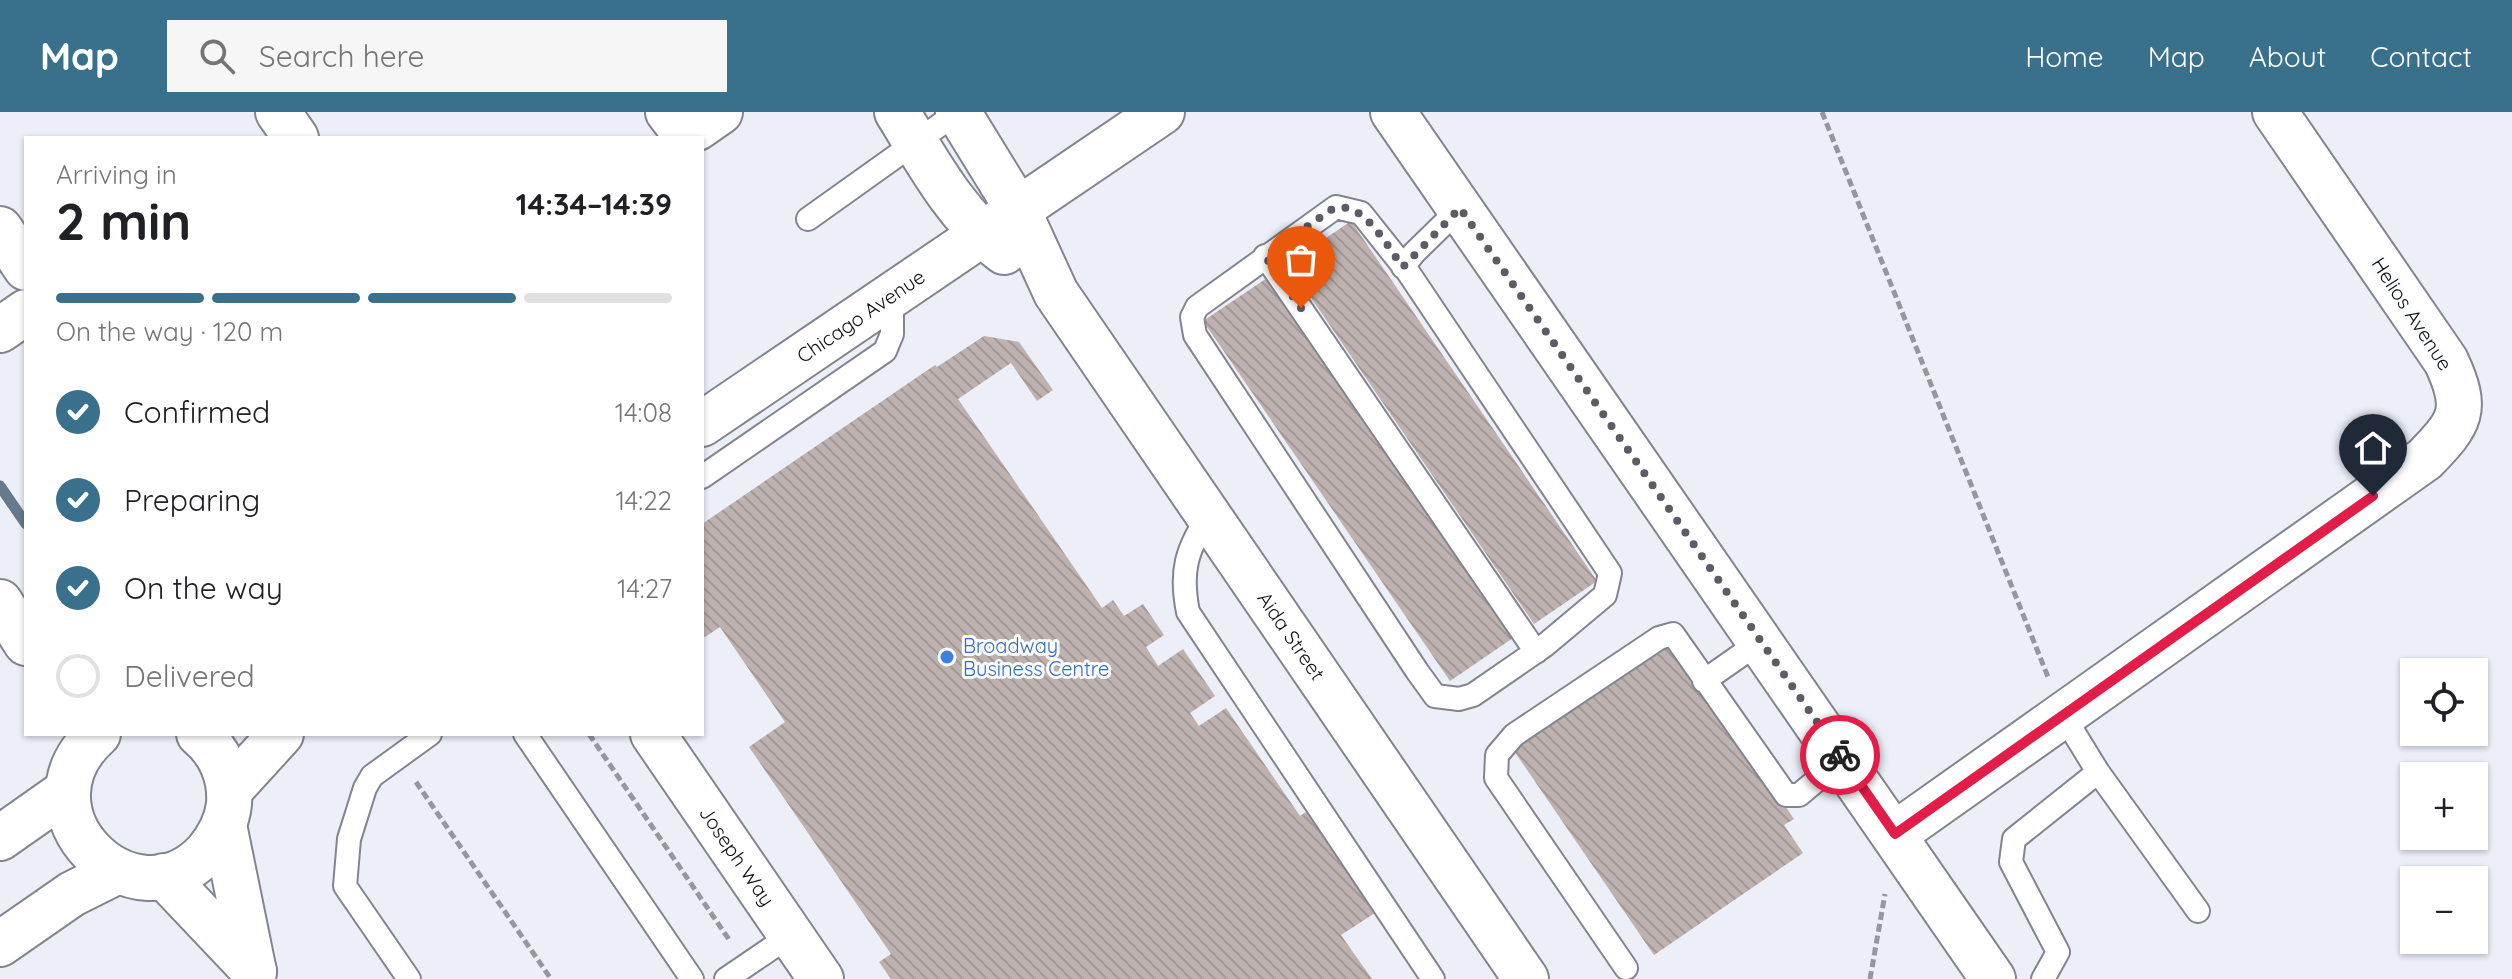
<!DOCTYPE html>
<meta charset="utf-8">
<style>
:root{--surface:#fff;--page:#f6f6f6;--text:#202124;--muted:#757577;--line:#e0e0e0;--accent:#39708b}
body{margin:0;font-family:Quicksand,sans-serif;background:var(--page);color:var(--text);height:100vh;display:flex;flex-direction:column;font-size:30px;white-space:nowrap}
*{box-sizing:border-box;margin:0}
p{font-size:26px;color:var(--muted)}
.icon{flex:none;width:44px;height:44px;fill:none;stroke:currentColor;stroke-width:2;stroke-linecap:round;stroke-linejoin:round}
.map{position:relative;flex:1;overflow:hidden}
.details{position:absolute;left:24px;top:24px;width:680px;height:600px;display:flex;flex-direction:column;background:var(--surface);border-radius:0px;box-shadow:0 2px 6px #0004}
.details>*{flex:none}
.buttons{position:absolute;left:2400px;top:546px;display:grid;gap:16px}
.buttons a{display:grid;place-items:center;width:88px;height:88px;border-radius:0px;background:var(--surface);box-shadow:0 2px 6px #0004;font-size:40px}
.pin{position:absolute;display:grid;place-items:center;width:68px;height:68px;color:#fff;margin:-82px -34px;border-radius:50% 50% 50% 0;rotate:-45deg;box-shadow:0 0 8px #0007}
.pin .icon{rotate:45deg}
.courier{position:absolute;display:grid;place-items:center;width:80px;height:80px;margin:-40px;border:6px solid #e11d48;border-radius:50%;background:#fff;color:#222;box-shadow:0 2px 10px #0007}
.headline em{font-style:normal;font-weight:800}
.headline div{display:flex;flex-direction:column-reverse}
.headline{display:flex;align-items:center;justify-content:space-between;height:136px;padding:0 32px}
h1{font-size:52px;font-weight:800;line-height:60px}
.bar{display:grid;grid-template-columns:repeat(4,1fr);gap:12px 8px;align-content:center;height:96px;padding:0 32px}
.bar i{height:10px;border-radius:6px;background:var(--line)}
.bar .selected{background:var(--accent)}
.bar p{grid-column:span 4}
ol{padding:0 32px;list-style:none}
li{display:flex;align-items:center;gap:24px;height:88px}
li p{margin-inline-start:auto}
li .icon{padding:8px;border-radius:50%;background:var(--accent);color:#fff;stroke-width:4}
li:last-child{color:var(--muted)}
li i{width:44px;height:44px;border:4px solid var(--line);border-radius:50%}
header{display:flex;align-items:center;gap:48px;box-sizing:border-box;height:112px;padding:0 40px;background:var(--accent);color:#fff}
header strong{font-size:38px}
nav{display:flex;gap:44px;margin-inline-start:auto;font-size:28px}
.search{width:560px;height:72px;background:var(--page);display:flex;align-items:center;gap:20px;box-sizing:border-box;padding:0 28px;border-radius:0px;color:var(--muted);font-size:30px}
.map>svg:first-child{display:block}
</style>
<header>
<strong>Map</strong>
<div class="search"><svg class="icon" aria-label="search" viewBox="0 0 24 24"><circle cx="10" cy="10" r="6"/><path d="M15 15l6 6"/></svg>Search here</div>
<nav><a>Home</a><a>Map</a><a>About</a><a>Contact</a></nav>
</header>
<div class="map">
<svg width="2512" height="867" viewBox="0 0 2512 867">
<defs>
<pattern id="building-back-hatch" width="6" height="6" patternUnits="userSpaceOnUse" patternTransform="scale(2)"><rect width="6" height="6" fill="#beb2b0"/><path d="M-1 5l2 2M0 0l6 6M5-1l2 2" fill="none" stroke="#a29896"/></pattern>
</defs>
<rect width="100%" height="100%" fill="#eceef8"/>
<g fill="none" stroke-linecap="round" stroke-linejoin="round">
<path stroke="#657a8b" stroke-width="11" d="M 0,374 L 26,412"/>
</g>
<path fill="url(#building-back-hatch)" d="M 1351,109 L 1597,469 L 1534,512 L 1288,152 Z
M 1267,166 L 1513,526 L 1450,569 L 1203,209 Z
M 984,224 L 1019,230 L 1053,278 L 1037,289 L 1011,251 L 958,287 L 1102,496 L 1113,488 L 1124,504 L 1143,492 L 1164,523 L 1146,535 L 1158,554 L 1183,537 L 1215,584 L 1190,601 L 1199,614 L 1226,596 L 1300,704 L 1309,698 L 1378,799 L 1341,823 L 1372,867 L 891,867 L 879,850 L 891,842 L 749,635 L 785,610 L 720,515 L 705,525 L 702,521 L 702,412 L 935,253 L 937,255 Z
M 1670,525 L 1794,707 L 1784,713 L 1803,741 L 1654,843 L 1510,633 Z"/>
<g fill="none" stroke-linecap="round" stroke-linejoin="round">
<g stroke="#83858e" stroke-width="26">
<path id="service" d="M 1336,95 L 1361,101 L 1408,160 L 1610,461 L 1605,483 L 1544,534 L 1473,583 L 1459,587 L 1435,584 L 1417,559 L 1195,223 L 1192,205 L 1197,195 Z
M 808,107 L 958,0
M 1265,144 L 1536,540
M 1403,155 L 1414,141 L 1460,96
M 702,365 L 885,239 L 892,222 L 892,182
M 1209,403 C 1186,438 1180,460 1188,500 L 1433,867
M 1704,569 L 1761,529
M 525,622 L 692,867
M 2098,660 L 2198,799
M 1626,856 L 1496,666 L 1497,643 L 1514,623 L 1659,526 L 1673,522 L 1786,683 L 1799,683 L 1843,646
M 409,867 L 345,774 L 349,727 L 365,676 L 372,664 L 430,622
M 726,867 L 791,823
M 2043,867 L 2058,840 L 2011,750 L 2014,727 L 2098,660 L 2063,603"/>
</g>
<g stroke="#83858e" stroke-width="48">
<g id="minor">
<path d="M 278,0 L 296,26"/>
<path d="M 668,0 L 681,17 L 697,16 L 720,0"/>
<path d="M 897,0 C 928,50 956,104 1004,140"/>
<path id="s1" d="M 958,0 L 1017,96 L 1056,181 L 1526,867"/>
<path d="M 1393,0 L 1993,867"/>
<path d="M 0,117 L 26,156"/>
<path d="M 0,218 L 26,200"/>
<path id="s2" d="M 702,312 L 1162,0"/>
<path d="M 0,490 L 26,531"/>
<path d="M 98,622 C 11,700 133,818 206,741 C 218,727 227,710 229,692 C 231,665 220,639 199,622"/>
<path id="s3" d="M 653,622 L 821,867"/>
<path d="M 229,679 L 281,622"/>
<path d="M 224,713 L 254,860"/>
<path d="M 1895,722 L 2425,347 C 2461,310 2469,298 2446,249 L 2275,0"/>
<path d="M 0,726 L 67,679"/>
<path d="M 164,764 L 254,859"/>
<path d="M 0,832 L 72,782 L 118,759"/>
</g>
</g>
<path stroke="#95969e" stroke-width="5" stroke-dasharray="8 4" stroke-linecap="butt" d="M 1822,0 L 2048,565
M 589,622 L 730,829
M 416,670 L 551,867
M 1870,867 L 1885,782"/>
<use href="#service" stroke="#fff" stroke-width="22"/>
<use href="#minor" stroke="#fff" stroke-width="44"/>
</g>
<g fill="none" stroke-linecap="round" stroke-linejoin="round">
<path stroke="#5c5c62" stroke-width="8" stroke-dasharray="0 14.4" d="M 1301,196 L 1265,144 L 1331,98 C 1362,84 1387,135 1403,155 L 1460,96 L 1840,643"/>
<path stroke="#e11d48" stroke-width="10" d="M 1840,643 L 1895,722 L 2373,384"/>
</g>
<circle fill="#3f7fe0" stroke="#fbfcfe" stroke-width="3" cx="947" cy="545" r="8"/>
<g text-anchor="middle" stroke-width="6" stroke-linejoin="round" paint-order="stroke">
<g font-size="20" fill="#0e0e12" stroke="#fbfcfe">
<text transform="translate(2412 202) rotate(57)" y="7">Helios Avenue</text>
<text dy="7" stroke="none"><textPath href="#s2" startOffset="192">Chicago Avenue</textPath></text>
<text dy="7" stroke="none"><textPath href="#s1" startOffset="622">Aida Street</textPath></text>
<text dy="7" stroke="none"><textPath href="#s3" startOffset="148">Joseph Way</textPath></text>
</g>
<g font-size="20" fill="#366cbe" stroke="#fbfcfe" text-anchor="start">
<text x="963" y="541">Broadway<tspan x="963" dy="23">Business Centre</tspan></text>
</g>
</g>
</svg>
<div class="buttons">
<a><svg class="icon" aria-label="locate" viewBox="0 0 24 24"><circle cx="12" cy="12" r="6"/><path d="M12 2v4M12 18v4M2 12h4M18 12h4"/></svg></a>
<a>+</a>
<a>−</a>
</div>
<div class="pin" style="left:1301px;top:196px;background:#ea580c"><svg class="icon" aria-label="bag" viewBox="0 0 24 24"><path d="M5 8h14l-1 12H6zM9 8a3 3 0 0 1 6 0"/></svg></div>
<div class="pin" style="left:2373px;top:384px;background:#1f2937"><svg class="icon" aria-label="home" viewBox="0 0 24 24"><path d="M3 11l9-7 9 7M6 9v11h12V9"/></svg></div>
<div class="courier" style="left:1840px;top:643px"><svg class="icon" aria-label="bike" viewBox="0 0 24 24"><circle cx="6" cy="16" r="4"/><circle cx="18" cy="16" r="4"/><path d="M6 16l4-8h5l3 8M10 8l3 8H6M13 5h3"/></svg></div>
<section class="details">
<div class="headline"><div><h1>2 min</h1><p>Arriving in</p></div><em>14:34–14:39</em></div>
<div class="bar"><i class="selected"></i><i class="selected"></i><i class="selected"></i><i></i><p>On the way · 120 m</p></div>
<ol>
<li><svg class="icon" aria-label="check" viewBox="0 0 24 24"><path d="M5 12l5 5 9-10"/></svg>Confirmed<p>14:08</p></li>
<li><svg class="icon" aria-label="check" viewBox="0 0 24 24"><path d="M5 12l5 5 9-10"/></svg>Preparing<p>14:22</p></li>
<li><svg class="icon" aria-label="check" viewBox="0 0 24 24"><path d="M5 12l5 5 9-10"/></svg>On the way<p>14:27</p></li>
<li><i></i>Delivered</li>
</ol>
</section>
</div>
